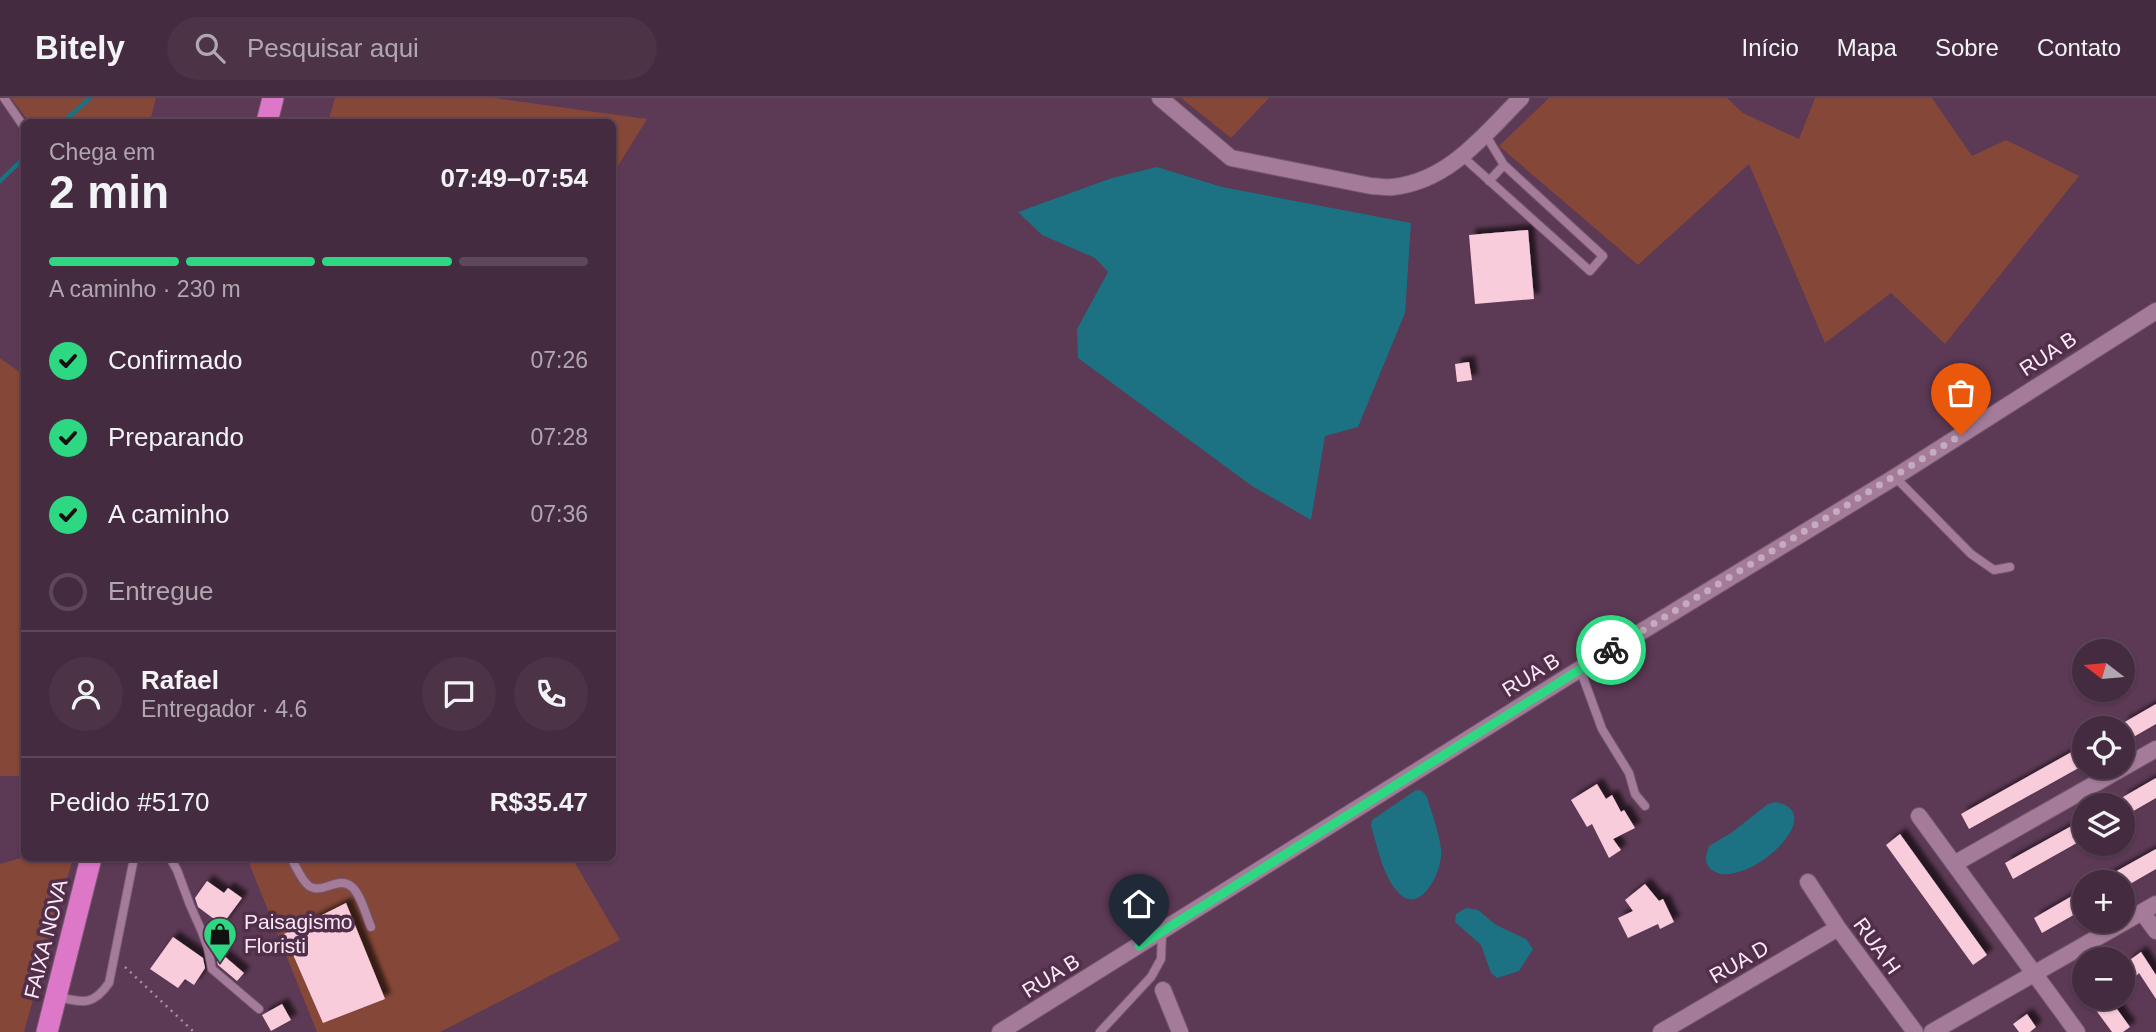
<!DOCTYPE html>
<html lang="pt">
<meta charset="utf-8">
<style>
:root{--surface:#452b3f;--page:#4c3346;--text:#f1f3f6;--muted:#b0a7b0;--line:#5d4759;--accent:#2ed883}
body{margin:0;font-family:Arial,sans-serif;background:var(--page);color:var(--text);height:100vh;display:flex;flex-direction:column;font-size:26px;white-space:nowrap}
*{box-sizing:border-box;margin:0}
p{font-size:23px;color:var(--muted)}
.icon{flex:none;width:38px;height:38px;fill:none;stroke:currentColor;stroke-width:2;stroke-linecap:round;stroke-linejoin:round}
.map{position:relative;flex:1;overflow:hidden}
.panel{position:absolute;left:21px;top:21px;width:595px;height:742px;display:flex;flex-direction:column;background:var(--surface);border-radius:10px;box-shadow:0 2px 5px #0004,0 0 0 2px var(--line)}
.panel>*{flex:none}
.needle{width:46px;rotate:286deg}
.controls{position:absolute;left:2072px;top:541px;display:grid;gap:14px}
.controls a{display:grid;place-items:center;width:63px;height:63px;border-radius:50%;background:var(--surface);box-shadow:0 2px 5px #0004,0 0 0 2px var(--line);font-size:35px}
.pin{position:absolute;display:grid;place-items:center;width:60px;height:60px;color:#fff;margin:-72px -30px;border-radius:50% 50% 50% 0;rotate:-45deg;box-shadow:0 0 7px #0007}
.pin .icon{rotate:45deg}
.courier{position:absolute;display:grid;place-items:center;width:70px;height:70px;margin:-35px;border:5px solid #2ed883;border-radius:50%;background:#fff;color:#222;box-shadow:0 2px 9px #0007}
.overview em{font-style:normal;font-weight:700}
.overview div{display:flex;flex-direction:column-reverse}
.overview{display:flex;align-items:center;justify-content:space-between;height:119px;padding:0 28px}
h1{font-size:46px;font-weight:700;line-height:52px}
.bar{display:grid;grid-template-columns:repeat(4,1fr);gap:10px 7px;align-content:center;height:84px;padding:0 28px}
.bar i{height:9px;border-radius:5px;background:var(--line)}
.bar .on{background:var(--accent)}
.bar p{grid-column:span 4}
.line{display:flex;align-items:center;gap:18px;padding:0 28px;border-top:2px solid var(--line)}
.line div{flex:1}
.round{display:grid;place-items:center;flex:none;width:74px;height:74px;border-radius:37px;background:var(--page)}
ol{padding:0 28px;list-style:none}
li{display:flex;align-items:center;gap:21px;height:77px}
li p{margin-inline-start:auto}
li .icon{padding:7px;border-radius:50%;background:var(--accent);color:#111;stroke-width:4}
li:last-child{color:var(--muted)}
li i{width:38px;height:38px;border:4px solid var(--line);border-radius:50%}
header{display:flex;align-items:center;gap:42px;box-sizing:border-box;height:98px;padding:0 35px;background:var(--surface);border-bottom:2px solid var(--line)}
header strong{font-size:33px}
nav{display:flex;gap:38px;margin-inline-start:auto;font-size:24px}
.search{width:490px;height:63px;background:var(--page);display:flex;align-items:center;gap:18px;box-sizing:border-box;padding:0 24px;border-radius:38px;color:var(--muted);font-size:26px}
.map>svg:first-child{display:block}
</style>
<header>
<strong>Bitely</strong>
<div class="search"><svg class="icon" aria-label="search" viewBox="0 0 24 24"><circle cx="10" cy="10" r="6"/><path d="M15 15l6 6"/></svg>Pesquisar aqui</div>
<nav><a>Início</a><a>Mapa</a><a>Sobre</a><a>Contato</a></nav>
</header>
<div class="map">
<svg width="2156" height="934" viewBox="0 0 2156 934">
<defs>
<filter id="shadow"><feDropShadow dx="6" dy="-6" stdDeviation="2" flood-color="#0009"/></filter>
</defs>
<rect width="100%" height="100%" fill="#5c3954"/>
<path fill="#854737" d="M 11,0 L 156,0 L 150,24 L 29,24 Z
M 335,0 L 494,0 L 647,21 L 613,76 L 612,24 L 328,24 Z
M 1181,0 L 1269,0 L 1231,40 Z
M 1549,0 L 1727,0 L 1743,15 L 1799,41 L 1815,0 L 1932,0 L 1972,58 L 2006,42 L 2079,78 L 1945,246 L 1891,195 L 1825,245 L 1749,66 L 1638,167 L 1499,48 Z
M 0,260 L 24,277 L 24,678 L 0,678 Z
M 24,759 L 73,760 L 24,934 L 0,934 L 0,766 Z
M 247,760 L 572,760 L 620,842 L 440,934 L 317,934 Z"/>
<path fill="#1c7182" d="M 1157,69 L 1222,89 L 1411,125 L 1405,215 L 1358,329 L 1325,338 L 1311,422 L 1252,388 L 1078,260 L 1077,231 L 1108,174 L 1095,160 L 1042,137 L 1018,114 L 1112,80 Z
M 1416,692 L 1422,693 L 1427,699 C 1432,716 1439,734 1441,751 C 1444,771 1420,821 1397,793 C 1382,776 1378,749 1371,728 L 1372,722 Z
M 1776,704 C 1833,715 1743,795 1712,772 C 1703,765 1706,757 1709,748 L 1731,735 L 1768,706 Z
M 1466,810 L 1478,812 L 1496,827 L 1526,841 L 1533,851 L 1519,873 L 1497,880 L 1491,875 L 1481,847 L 1455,824 L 1456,816 Z"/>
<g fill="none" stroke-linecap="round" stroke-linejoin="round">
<path stroke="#1c7182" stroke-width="4.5" d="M 63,24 L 90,0
M 0,83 L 24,60"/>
</g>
<path fill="#f9ccdc" filter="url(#shadow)" d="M 1528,132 L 1534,201 L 1475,206 L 1469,137 Z
M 1469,264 L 1472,282 L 1457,284 L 1455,266 Z
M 2156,606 L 2156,626 L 2123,645 L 2123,625 Z
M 2084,647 L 2084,667 L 1969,731 L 1961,716 Z
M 2156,680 L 2156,700 L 2123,719 L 2123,699 Z
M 1597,686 L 1606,701 L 1612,697 L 1621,714 L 1624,712 L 1635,730 L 1613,741 L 1621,752 L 1609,760 L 1592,726 L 1587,729 L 1571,702 Z
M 2084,721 L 2084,741 L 2013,781 L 2005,765 Z
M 1900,736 L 1987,857 L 1973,867 L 1886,747 Z
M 2156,751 L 2156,771 L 2123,790 L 2123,784 L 2097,784 Z
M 207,783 L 224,795 L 228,790 L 242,800 L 222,827 L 198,809 L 195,800 Z
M 1645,786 L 1659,803 L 1663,801 L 1674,824 L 1660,831 L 1658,826 L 1628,840 L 1618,820 L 1633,813 L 1625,802 Z
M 2084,791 L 2084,811 L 2042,835 L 2034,820 Z
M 346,805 L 385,901 L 323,925 L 284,836 Z
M 173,839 L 203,860 L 205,870 L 194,887 L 185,881 L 178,890 L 150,871 Z
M 2141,854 L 2156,877 L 2156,901 L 2139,875 L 2136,878 L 2127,864 Z
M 223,857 L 244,875 L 237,883 L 218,867 L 217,863 Z
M 2087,900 L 2109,900 L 2130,929 L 2123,934 L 2112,934 Z
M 282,906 L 291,922 L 271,933 L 262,917 Z
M 2027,916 L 2036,929 L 2030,934 L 2019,934 L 2013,926 Z"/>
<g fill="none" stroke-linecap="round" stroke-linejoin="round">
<g stroke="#75586e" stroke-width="10">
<path id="lane" d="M 4,0 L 24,29
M 1463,59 L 1590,173 L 1603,158 L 1504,67 L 1485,36
M 1489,83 L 1504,67
M 1895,379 L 1971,456 L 1994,472 L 2010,469
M 1580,571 L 1602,631 L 1629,675 L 1635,696 L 1645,708
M 170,760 L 177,772 L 190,807 L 202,834 L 208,850 L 212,871 L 259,911
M 291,760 C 296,768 301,782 309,788 C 322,797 339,777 352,789 C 361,797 366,817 371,829
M 57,899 C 83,904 92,909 109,885 L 134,760
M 1100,934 L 1151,879 L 1161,861 L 1162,834"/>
</g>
<g stroke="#75586e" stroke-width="18">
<path id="street" d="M 1160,0 L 1231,60 L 1371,88 C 1378,88 1386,90 1393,89 C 1449,83 1484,37 1521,0
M 1919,718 L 2077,934
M 1954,766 L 2156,651
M 1808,784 L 1838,830 L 1915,934
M 2142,814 L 2156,833
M 1163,892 L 1180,934
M 1000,934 L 1580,571 L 1895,379 L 2156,213
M 1661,934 L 1838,830
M 1932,934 L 2156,806"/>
</g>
<g stroke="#75586e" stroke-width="23">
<path id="highway" d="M 267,24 L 273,0
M 47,934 L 91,760"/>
</g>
<path stroke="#aa8fa3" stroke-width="2.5" stroke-dasharray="2 5" stroke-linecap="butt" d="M 125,869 L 194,934"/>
<use href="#lane" stroke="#a47c9a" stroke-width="8"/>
<use href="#street" stroke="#a47c9a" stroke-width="16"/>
<use href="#highway" stroke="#dd77c8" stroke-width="21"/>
</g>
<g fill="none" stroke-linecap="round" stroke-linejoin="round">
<path stroke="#c4acbe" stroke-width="7" stroke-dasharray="0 12.6" d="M 1611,552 L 1961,337"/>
<path stroke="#2ed883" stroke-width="9" d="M 1139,848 L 1611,552"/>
</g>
<defs>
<g id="shop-pin" transform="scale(1.75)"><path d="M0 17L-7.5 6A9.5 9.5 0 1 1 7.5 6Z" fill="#2ed883" stroke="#512e49"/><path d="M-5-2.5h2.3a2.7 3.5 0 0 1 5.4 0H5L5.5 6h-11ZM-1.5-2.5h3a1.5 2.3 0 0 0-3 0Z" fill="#111"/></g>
</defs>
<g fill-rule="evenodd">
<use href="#shop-pin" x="220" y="836"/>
</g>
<g text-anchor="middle" stroke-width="7" stroke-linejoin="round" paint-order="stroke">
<g font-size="21" fill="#fceaf7" stroke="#512e49">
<text transform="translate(2048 256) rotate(-33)" y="7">RUA B</text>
<text transform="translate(1531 577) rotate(-32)" y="7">RUA B</text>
<text transform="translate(46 841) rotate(-76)" y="7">FAIXA NOVA</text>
<text transform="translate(1877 848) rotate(54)" y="7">RUA H</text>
<text transform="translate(1739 864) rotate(-30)" y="7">RUA D</text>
<text transform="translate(1051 878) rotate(-32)" y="7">RUA B</text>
</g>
<g font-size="21" fill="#fceaf7" stroke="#512e49" text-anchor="start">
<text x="244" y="831">Paisagismo<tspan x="244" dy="24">Floristi</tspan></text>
</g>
</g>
</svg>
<div class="controls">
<a><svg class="needle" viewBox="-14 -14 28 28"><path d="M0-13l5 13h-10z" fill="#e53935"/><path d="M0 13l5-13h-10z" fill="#b0a7b0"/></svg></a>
<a><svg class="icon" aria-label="locate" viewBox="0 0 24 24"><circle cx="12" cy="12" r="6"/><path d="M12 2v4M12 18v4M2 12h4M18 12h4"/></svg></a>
<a><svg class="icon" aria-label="layers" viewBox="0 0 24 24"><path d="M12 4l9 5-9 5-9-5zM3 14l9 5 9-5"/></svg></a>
<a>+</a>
<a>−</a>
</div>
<div class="pin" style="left:1961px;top:337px;background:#ea580c"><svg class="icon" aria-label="bag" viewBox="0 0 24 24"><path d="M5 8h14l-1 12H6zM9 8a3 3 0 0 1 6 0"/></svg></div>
<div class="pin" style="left:1139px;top:848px;background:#1f2937"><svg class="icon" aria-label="home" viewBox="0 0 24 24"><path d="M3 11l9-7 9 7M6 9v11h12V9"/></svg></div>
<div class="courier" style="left:1611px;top:552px"><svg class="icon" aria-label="bike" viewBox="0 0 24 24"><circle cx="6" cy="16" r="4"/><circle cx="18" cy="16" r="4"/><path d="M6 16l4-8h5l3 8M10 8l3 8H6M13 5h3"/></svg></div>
<section class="panel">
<div class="overview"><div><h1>2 min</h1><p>Chega em</p></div><em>07:49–07:54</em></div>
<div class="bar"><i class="on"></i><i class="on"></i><i class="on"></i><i></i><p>A caminho · 230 m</p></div>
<ol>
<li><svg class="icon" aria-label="check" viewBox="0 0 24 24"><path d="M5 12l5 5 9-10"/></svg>Confirmado<p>07:26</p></li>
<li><svg class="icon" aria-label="check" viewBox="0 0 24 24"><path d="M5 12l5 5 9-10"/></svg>Preparando<p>07:28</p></li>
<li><svg class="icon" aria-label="check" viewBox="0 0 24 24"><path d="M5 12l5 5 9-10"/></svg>A caminho<p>07:36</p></li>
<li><i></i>Entregue</li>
</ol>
<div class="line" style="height:126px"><a class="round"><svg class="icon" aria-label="person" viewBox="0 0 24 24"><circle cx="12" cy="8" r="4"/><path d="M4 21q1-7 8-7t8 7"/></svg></a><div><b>Rafael</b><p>Entregador · 4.6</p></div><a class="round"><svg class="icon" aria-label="chat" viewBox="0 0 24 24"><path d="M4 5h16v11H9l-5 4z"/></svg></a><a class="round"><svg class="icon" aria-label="phone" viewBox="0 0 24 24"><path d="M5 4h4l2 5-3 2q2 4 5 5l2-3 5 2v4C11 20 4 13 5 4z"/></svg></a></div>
<div class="line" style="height:91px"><div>Pedido #5170</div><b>R$35.47</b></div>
</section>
</div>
